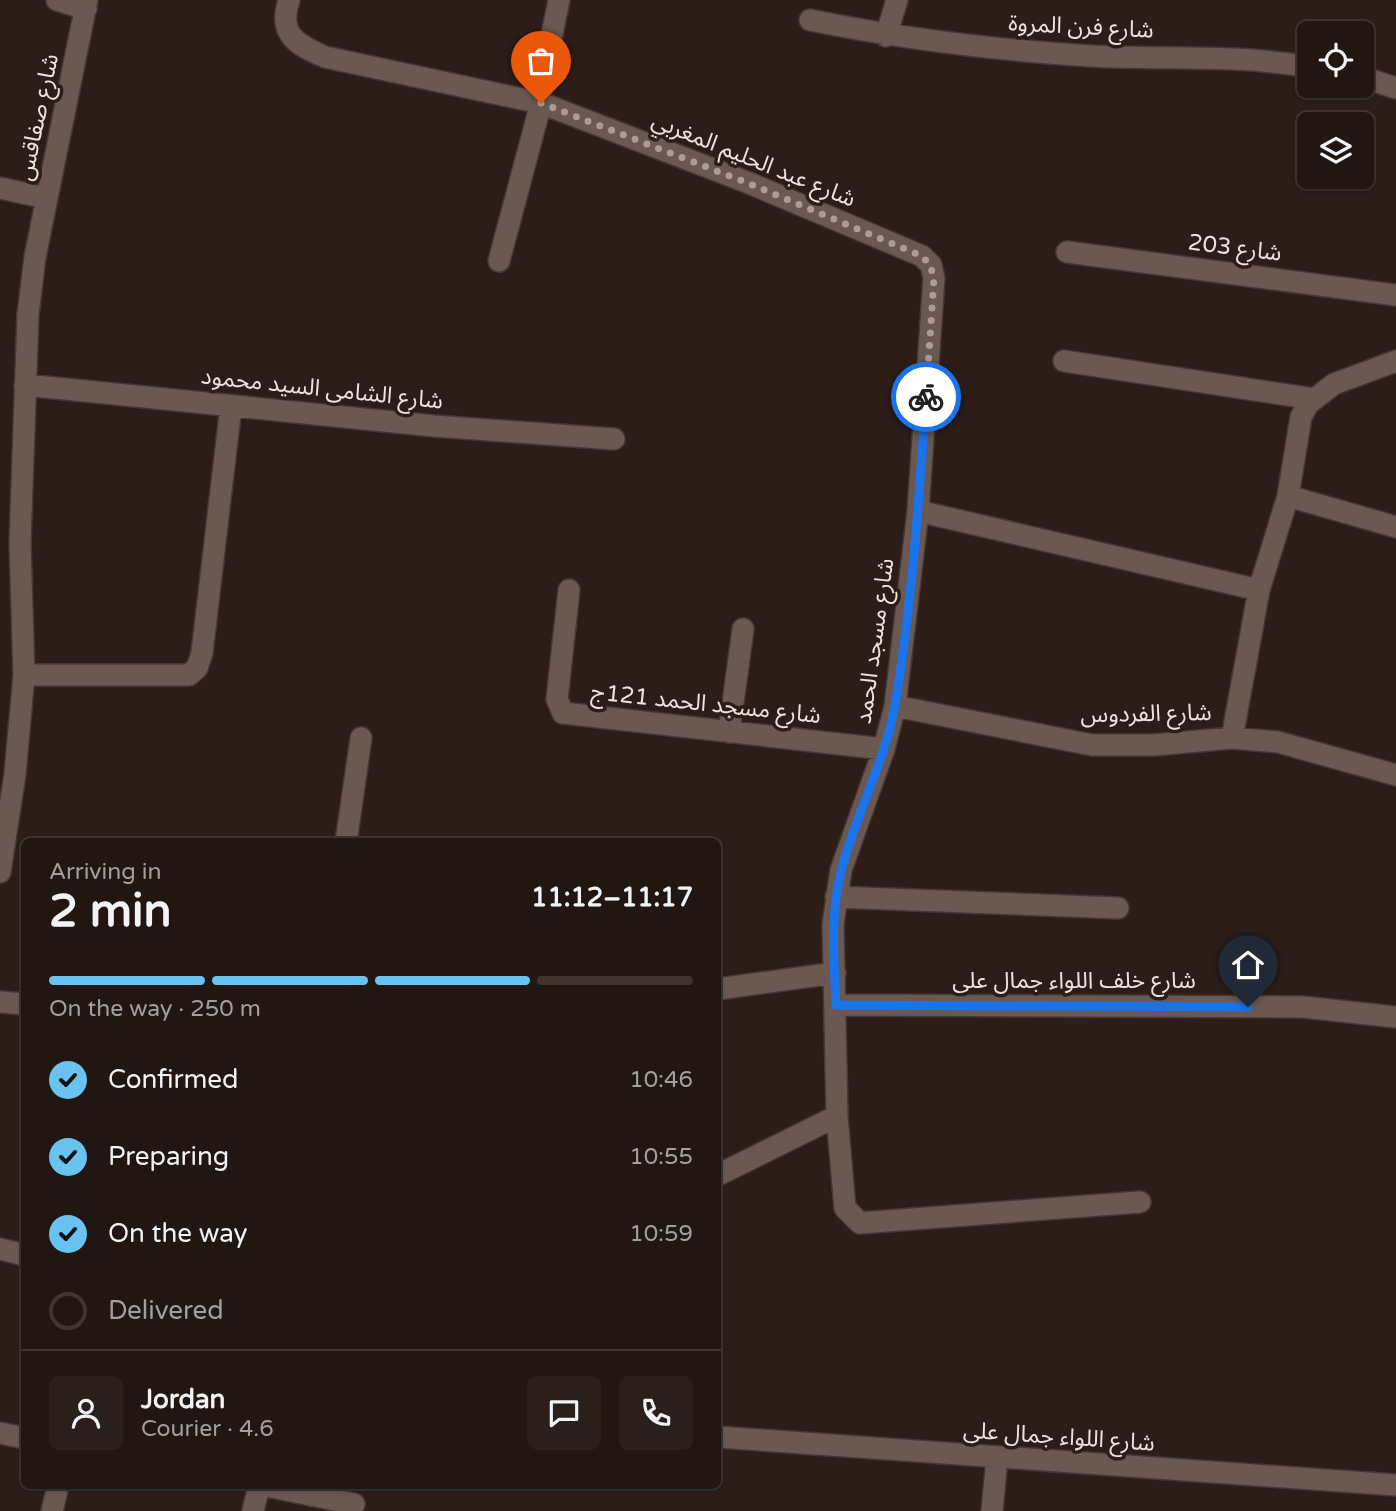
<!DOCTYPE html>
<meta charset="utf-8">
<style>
:root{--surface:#211612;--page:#291f1b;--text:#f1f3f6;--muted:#a29f9f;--line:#3e3532;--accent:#69c3f1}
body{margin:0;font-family:"Varela Round","Noto Sans Arabic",sans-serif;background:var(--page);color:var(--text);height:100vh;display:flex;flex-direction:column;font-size:26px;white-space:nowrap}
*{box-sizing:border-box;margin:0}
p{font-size:23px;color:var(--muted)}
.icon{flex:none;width:38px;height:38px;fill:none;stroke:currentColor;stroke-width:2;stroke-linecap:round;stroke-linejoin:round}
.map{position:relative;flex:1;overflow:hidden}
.panel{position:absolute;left:21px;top:838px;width:700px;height:651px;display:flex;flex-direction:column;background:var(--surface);border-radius:10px;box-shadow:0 2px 5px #0004,0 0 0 2px var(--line)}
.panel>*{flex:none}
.controls{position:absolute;left:1297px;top:21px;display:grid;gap:14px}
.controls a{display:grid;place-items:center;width:77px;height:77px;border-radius:10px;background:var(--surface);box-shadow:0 2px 5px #0004,0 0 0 2px var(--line);font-size:35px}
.pin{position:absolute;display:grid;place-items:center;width:60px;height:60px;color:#fff;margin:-72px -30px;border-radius:50% 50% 50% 0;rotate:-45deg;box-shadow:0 0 7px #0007}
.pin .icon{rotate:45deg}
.courier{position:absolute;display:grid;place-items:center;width:70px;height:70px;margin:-35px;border:5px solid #1a73e8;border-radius:50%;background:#fff;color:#222;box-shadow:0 2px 9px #0007}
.headline em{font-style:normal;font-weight:700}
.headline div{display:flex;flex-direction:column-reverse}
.headline{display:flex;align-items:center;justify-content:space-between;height:119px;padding:0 28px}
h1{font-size:46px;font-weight:700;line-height:52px}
.bar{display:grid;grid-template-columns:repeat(4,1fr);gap:10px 7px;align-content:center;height:84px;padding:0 28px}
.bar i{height:9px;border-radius:5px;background:var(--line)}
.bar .current{background:var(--accent)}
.bar p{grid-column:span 4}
.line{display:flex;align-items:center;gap:18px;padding:0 28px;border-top:2px solid var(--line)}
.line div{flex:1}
.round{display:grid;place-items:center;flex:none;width:74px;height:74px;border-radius:10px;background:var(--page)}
ol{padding:0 28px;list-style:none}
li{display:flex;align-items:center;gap:21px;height:77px}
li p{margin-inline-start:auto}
li .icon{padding:7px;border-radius:50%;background:var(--accent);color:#111;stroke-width:4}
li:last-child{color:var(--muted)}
li i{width:38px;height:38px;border:4px solid var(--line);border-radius:50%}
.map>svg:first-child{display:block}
</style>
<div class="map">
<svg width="1396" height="1511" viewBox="0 0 1396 1511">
<rect width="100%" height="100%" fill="#2c1d18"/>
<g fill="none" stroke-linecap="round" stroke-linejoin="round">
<g stroke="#443734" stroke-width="24">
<path id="street" d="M 57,0 L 86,9
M 289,0 C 277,35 298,45 325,57 L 541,103 L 749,183 L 922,256 L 931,265 L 934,278 L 918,511 L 895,706 L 884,749 L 841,870 L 833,924 L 837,1116 L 845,1208 L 860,1223 L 1140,1202
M 810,20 C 903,39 996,50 1091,56 C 1163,60 1237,54 1309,67
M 886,36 L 897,0
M 1362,77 L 1396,88
M 538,103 L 559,0
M 0,188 L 46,198
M 1067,252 L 1396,295
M 499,261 L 541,103
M 1064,361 L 1314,399
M 25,385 L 434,426 L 614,439
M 1288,496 L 1396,527
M 918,511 L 1259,590
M 569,590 L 557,699 L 563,713 L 884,749
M 24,675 L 189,675 L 197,668 L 202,653 L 231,406
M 895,706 L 1092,745 L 1154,745 L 1232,738 L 1278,742 L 1396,775
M 729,732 L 743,629
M 1232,738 L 1259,590 L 1288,496 L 1301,417 L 1308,404 L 1334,384 L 1396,361
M 346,842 L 361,738
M 0,872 L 15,774 L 24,675 L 20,543 L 28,314 L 35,257 L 87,0
M 836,897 L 1118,908
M 718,989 L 835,973
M 0,1002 L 24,1004
M 836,1005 L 1303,1007 L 1396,1017
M 718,1175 L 837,1116
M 0,1249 L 24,1255
M 0,1433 L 24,1438
M 718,1437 L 1396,1485
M 267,1486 L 354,1504
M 52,1511 L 58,1486
M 253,1511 L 259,1486
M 992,1511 L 997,1458"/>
</g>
<use href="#street" stroke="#6a5851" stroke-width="21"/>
</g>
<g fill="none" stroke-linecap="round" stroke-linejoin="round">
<path stroke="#aa9d99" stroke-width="7" stroke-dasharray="0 12.6" d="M 541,103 L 748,183 L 922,256 L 930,265 L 934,278 L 926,397"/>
<path stroke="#1a73e8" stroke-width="9" d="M 926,397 C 919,499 912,604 895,705 C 885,763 855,815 841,872 C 830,916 834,961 836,1005 L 1248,1007"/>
</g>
<g text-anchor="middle" stroke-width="7" stroke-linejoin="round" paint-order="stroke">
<g font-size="23" fill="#eee2df" stroke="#2c1d18">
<text transform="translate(1081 26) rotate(3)" y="8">شارع فرن المروة</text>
<text transform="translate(37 117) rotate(-78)" y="8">شارع صفاقس</text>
<text transform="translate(754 159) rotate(22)" y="8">شارع عبد الحليم المغربي</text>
<text transform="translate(1235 247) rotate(7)" y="8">شارع 203</text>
<text transform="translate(322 388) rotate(6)" y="8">شارع الشامى السيد محمود</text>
<text transform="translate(874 641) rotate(-82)" y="8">شارع مسجد الحمد</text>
<text transform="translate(706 703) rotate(6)" y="8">شارع مسجد الحمد 121ج</text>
<text transform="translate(1146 713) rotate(-1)" y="8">شارع الفردوس</text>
<text x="1074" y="988">شارع خلف اللواء جمال على</text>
<text transform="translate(1059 1436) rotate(4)" y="8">شارع اللواء جمال على</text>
</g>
</g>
</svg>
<div class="controls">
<a><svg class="icon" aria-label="locate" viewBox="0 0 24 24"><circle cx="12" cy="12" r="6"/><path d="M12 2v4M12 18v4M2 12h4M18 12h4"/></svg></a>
<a><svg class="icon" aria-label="layers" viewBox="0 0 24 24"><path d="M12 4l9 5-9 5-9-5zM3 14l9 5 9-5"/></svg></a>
</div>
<div class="pin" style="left:541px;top:103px;background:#ea580c"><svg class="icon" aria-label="bag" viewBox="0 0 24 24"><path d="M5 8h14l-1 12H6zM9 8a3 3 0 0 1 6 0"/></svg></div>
<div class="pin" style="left:1248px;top:1007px;background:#1f2937"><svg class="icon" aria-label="home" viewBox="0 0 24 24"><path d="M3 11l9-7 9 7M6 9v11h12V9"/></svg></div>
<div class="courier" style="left:926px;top:397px"><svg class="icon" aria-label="bike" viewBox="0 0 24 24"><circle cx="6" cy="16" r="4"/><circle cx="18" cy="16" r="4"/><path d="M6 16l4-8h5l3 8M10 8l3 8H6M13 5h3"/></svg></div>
<section class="panel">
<div class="headline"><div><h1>2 min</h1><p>Arriving in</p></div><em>11:12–11:17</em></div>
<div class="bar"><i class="current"></i><i class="current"></i><i class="current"></i><i></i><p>On the way · 250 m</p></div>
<ol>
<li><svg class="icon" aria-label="check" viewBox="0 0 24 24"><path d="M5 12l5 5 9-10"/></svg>Confirmed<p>10:46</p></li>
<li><svg class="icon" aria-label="check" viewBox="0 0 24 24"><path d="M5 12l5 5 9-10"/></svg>Preparing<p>10:55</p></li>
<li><svg class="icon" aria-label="check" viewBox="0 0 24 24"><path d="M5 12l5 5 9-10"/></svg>On the way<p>10:59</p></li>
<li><i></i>Delivered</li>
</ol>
<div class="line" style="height:126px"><a class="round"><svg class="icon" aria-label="person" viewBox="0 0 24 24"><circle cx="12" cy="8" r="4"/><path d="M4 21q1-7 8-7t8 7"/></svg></a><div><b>Jordan</b><p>Courier · 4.6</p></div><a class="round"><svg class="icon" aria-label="chat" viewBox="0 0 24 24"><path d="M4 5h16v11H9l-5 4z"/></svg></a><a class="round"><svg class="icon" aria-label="phone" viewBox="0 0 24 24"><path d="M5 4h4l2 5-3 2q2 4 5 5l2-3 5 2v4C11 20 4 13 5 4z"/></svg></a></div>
</section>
</div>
